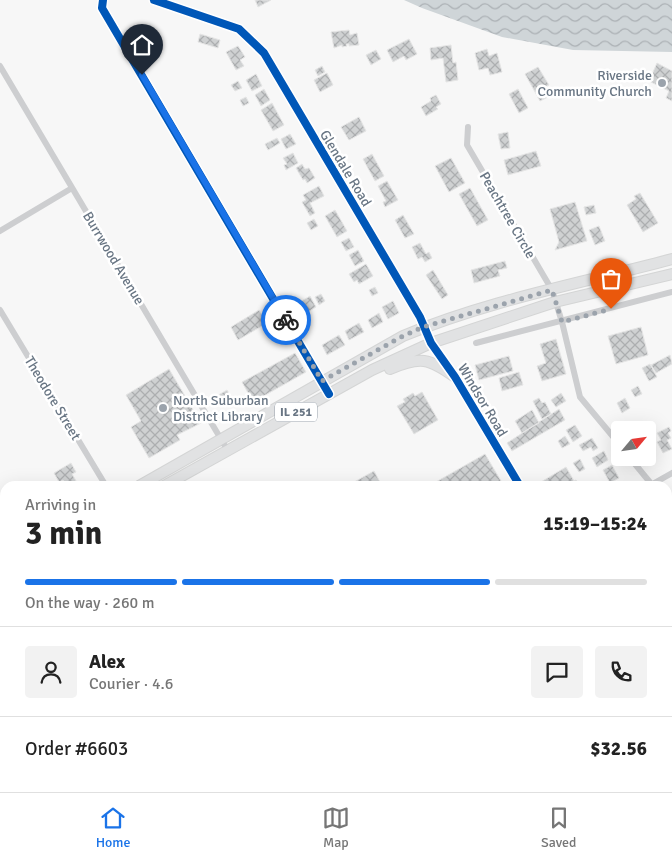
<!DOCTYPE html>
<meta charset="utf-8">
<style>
:root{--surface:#fff;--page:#f2f2f2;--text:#222;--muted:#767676;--line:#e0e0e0;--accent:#1a73e8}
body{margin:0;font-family:Signika,sans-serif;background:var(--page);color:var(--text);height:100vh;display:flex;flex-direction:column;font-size:19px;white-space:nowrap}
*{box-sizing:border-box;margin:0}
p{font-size:16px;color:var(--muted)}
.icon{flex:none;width:28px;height:28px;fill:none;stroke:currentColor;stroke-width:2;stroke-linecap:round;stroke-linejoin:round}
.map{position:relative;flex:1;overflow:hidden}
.drawer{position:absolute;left:0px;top:481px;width:672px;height:311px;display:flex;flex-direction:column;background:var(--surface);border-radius:15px 15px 0 0;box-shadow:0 5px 20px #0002}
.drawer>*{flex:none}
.needle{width:32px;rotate:61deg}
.buttons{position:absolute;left:611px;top:421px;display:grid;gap:10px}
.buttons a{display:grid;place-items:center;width:45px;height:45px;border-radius:5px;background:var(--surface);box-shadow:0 5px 20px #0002;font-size:25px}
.pin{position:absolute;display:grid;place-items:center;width:42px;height:42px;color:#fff;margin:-51px -21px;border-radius:50% 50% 50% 0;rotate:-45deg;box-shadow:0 0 5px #0007}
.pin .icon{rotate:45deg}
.courier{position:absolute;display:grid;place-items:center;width:50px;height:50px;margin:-25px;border:4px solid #1a73e8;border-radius:50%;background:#fff;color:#222;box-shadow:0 1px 6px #0007}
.head em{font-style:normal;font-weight:700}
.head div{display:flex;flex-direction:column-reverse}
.head{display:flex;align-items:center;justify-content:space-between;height:85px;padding:0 25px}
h1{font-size:32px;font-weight:700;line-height:38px}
.bar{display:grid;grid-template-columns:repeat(4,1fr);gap:8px 5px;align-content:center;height:60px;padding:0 25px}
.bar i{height:6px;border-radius:4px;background:var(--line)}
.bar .on{background:var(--accent)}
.bar p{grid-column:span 4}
.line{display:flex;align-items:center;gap:12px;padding:0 25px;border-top:1px solid var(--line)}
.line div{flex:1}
.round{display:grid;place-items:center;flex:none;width:52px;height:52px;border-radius:5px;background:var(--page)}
.menu{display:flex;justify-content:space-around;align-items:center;height:70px;border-top:1px solid var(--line);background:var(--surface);font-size:14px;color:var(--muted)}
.menu a{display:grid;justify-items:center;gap:2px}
.menu .on{color:var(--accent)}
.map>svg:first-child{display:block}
</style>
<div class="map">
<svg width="672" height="792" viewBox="0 0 672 792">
<defs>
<pattern id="water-waves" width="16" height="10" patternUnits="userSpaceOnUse" patternTransform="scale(1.25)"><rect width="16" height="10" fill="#cfd5d8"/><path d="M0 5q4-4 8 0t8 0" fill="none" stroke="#acb1b5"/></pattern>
<pattern id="building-cross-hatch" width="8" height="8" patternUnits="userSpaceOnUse" patternTransform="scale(1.25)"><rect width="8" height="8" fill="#cfd1d2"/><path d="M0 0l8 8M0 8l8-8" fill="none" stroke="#acaeb0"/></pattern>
</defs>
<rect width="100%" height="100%" fill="#f7f7f7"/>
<path fill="#e6e7e8" d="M 668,757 L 672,765 L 672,792 L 517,792 L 518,788 L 668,788 Z"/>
<path fill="url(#water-waves)" d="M 404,0 L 672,0 L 672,52 L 573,50 L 502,37 L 422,8 Z"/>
<path fill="url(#building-cross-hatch)" stroke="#e6e6e6" d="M 255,0 L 271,0 L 258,7 Z
M 349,30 L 350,35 L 357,33 L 359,45 L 349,46 L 349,44 L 346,44 L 347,46 L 342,47 L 342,45 L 334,48 L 331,32 Z
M 200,34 L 220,40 L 218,48 L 198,42 Z
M 409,39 L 417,54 L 406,60 L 404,56 L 393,62 L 387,50 Z
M 451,45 L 453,63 L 456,62 L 458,80 L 446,82 L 443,58 L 431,60 L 430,48 Z
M 238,46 L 245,57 L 240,60 L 244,66 L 236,70 L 226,52 Z
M 487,49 L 489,56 L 497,53 L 502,72 L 490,75 L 488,68 L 479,70 L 475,53 Z
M 376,50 L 381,59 L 371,65 L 366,55 Z
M 657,63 L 672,71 L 672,101 L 666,98 L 669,91 L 649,81 Z
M 322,66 L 325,72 L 318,76 L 315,70 Z
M 538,67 L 549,85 L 545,87 L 550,96 L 540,101 L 525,74 Z
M 327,73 L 333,85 L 320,92 L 314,80 Z
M 256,74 L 262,86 L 252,91 L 246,80 Z
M 238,81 L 242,88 L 235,91 L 231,85 Z
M 264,89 L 270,100 L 261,106 L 255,95 Z
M 518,89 L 528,108 L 519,113 L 509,94 Z
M 436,95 L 441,104 L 436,107 L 438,109 L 426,116 L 421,107 L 431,101 L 430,98 Z
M 246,97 L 249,103 L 243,106 L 240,100 Z
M 272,103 L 284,125 L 273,131 L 261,110 Z
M 359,117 L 366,131 L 349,140 L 341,127 Z
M 508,132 L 510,148 L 501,149 L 498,134 Z
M 290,134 L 296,144 L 286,149 L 281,139 Z
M 277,138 L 280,143 L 268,150 L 265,144 Z
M 536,151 L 541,166 L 508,175 L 504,160 Z
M 293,153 L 298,163 L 286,170 L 284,165 L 287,164 L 283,158 Z
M 372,154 L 384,176 L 375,181 L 363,159 Z
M 451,158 L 465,183 L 449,192 L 435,166 Z
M 302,164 L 305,169 L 309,168 L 315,178 L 307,183 L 305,179 L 303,180 L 296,168 Z
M 387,181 L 398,200 L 385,207 L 383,202 L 386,201 L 378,186 Z
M 319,186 L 324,196 L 310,203 L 315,213 L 310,216 L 302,202 L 306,200 L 303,195 Z
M 470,188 L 488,220 L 477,226 L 459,194 Z
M 640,193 L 658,223 L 643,232 L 627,205 L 636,199 L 634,196 Z
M 575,202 L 587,241 L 555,250 L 559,242 L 550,209 Z
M 594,205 L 596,213 L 586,215 L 584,207 Z
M 335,210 L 347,231 L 337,237 L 325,216 Z
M 403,215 L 414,234 L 405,238 L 395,220 Z
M 314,219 L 318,226 L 311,230 L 307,223 Z
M 599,226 L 605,241 L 595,245 L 589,230 Z
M 349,238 L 354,247 L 346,251 L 341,242 Z
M 420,243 L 426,254 L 429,252 L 432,258 L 425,262 L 422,257 L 418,259 L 412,247 Z
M 358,250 L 364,261 L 355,266 L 349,255 Z
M 505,261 L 507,268 L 498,270 L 500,276 L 474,283 L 471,270 Z
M 366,264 L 373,276 L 359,284 L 357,280 L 354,282 L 349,274 Z
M 433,270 L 448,295 L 442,299 L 426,275 Z
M 375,287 L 378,293 L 372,296 L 369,290 Z
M 321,294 L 325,301 L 319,305 L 315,297 Z
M 310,296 L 316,307 L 306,313 L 300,302 Z
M 393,301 L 399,313 L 388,319 L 382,307 Z
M 259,310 L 267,323 L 238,340 L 231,327 Z
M 379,313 L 383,322 L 372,328 L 368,320 Z
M 359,323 L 364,332 L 349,340 L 345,331 Z
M 641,327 L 648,355 L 616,364 L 608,336 Z
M 339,335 L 345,345 L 327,355 L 322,345 Z
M 556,339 L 566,374 L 542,381 L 537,366 L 546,363 L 540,344 Z
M 295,353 L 306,372 L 253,402 L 242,382 Z
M 670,355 L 672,364 L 656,373 L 651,365 Z
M 509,356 L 513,371 L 479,380 L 475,365 Z
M 650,364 L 657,377 L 649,381 L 642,368 Z
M 169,369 L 201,423 L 177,435 L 180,440 L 149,458 L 131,427 L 141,421 L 126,395 Z
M 519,372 L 523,385 L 502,391 L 499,378 Z
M 638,386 L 642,394 L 635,397 L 631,390 Z
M 227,390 L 231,397 L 229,398 L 231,401 L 221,407 L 215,397 Z
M 422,392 L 438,420 L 414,434 L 397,406 L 405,402 L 403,399 L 413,393 L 415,396 Z
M 561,393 L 566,401 L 556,407 L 551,400 Z
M 539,398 L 542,403 L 545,402 L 551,414 L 542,419 L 533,401 Z
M 625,398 L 630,408 L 622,413 L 617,403 Z
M 559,409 L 565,420 L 512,451 L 507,443 Z
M 532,410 L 539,423 L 522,433 L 515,421 Z
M 644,422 L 650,432 L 648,434 L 648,430 L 637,430 L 635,427 Z
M 575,425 L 582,436 L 573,442 L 566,430 Z
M 669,427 L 671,431 L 668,433 L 671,438 L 667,440 L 672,449 L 663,453 L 657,442 L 661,440 L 657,433 Z
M 565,436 L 570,444 L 562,448 L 558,441 Z
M 592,438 L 598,448 L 593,451 L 591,447 L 583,451 L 579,445 Z
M 604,451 L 608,460 L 597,467 L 592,458 Z
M 485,454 L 504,486 L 429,486 Z
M 580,459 L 585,469 L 579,472 L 573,463 Z
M 71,463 L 76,472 L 72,474 L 79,486 L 66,486 L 63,480 L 59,482 L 54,473 Z
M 612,465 L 619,478 L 610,483 L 603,470 Z
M 566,467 L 574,481 L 576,480 L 582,486 L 543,486 L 541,482 Z
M 374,471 L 382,486 L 347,486 Z
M 5,510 L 5,530 L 0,520 L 0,513 Z
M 0,613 L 5,622 L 5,644 L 3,645 L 0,640 Z
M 5,693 L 5,705 L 0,708 L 0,696 Z
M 5,711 L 5,722 L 0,714 Z
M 49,788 L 60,788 L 62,791 L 45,792 L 44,790 Z
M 139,788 L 141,788 L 143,790 L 136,792 L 134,790 Z
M 533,788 L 655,788 L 657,792 L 525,792 Z"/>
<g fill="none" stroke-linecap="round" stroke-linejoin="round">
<g stroke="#d4d5d5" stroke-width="12">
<path id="primary" d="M 390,369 C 420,356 429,358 455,377
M 139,486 L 403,336 C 489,300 583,283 672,259
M 164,486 L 372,370 L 431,343 L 555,302 L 672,274
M 0,564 L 5,562
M 0,581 L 5,578"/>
</g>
<path stroke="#cdced0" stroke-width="6" d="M 103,0 L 102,8 L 329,394
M 154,0 L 239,29 L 264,53 L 420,317 L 423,327
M 0,66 L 228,451
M 468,127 L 467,145 L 552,290 L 562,322 L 580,397 L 620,445
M 0,231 L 72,188
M 0,310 L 106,486
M 476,343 L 672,292
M 630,458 L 653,486
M 649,486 L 672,473
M 668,512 L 672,520
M 0,551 L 5,560
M 668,655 L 672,652
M 0,753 L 5,762
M 20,788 L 22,792
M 173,788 L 176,792
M 257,788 L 260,792
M 324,792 L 332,788
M 468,792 L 468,788"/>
<path stroke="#cdced0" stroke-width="8" d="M 423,327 L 520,486
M 668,737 L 672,744"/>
<use href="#primary" stroke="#e1e2e3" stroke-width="10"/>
<g stroke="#fff" stroke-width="11">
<path id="cycleway" d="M 103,0 L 102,8 L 329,394
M 154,0 L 239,29 L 264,53 L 420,317 L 431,343 L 455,377 L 520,486"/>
</g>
<use href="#cycleway" stroke="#0057b8" stroke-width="8"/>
</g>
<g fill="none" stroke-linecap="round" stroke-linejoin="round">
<path stroke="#9ba3ac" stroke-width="5" stroke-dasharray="0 9" d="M 286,320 L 322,381 L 403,336 L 423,327 L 552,290 L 562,322 L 611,309"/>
<path stroke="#1a73e8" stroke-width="6" d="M 142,75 L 286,320"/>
</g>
<g fill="#9ba3ac" stroke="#fff" stroke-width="2">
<circle cx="662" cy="83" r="5"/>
<circle cx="163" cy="408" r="5"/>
</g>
<g text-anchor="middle" stroke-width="5" stroke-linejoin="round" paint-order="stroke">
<rect fill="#fff" stroke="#969fa9" stroke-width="1" x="275" y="402.5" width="42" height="19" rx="4"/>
<g font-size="12" font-weight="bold" fill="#697684">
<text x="296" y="416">IL 251</text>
</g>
<g font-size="14" fill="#697684" stroke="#fff" text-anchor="end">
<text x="652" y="80">Riverside<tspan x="652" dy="16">Community Church</tspan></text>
<text x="173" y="405" text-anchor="start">North Suburban<tspan x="173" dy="16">District Library</tspan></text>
</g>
<g font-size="14" fill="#697684" stroke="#fff">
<text transform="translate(346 168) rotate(59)" y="5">Glendale Road</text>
<text transform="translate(508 215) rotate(60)" y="5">Peachtree Circle</text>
<text transform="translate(114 258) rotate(59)" y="5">Burrwood Avenue</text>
<text transform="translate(53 398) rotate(59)" y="5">Theodore Street</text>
<text transform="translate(483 400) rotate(59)" y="5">Windsor Road</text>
</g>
</g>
</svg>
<div class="buttons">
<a><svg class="needle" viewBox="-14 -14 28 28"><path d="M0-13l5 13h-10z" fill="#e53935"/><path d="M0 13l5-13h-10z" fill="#767676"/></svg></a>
</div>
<div class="pin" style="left:611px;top:309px;background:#ea580c"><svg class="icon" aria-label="bag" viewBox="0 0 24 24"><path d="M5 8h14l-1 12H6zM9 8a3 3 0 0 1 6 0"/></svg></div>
<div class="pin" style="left:142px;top:75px;background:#1f2937"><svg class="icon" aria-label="home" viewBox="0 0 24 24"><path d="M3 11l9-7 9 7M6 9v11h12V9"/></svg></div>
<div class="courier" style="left:286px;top:320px"><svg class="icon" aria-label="bike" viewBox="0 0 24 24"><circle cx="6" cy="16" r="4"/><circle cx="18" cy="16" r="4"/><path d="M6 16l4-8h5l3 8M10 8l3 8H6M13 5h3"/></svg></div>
<section class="drawer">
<div class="head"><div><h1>3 min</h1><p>Arriving in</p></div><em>15:19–15:24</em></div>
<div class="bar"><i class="on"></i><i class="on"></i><i class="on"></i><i></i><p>On the way · 260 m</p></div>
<div class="line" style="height:90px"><a class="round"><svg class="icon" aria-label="person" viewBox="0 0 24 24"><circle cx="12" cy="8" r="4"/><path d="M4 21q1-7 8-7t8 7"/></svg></a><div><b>Alex</b><p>Courier · 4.6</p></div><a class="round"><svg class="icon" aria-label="chat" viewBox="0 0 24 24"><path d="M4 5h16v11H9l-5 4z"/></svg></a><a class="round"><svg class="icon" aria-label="phone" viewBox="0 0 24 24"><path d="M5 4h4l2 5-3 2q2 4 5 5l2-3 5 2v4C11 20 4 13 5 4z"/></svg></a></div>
<div class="line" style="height:65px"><div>Order #6603</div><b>$32.56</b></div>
</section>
</div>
<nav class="menu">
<a class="on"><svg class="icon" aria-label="home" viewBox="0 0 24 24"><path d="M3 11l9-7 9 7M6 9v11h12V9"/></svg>Home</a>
<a><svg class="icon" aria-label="map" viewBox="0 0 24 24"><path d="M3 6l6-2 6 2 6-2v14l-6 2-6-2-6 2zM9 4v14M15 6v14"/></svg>Map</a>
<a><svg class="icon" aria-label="saved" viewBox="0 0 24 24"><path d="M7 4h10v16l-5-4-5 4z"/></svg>Saved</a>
</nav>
